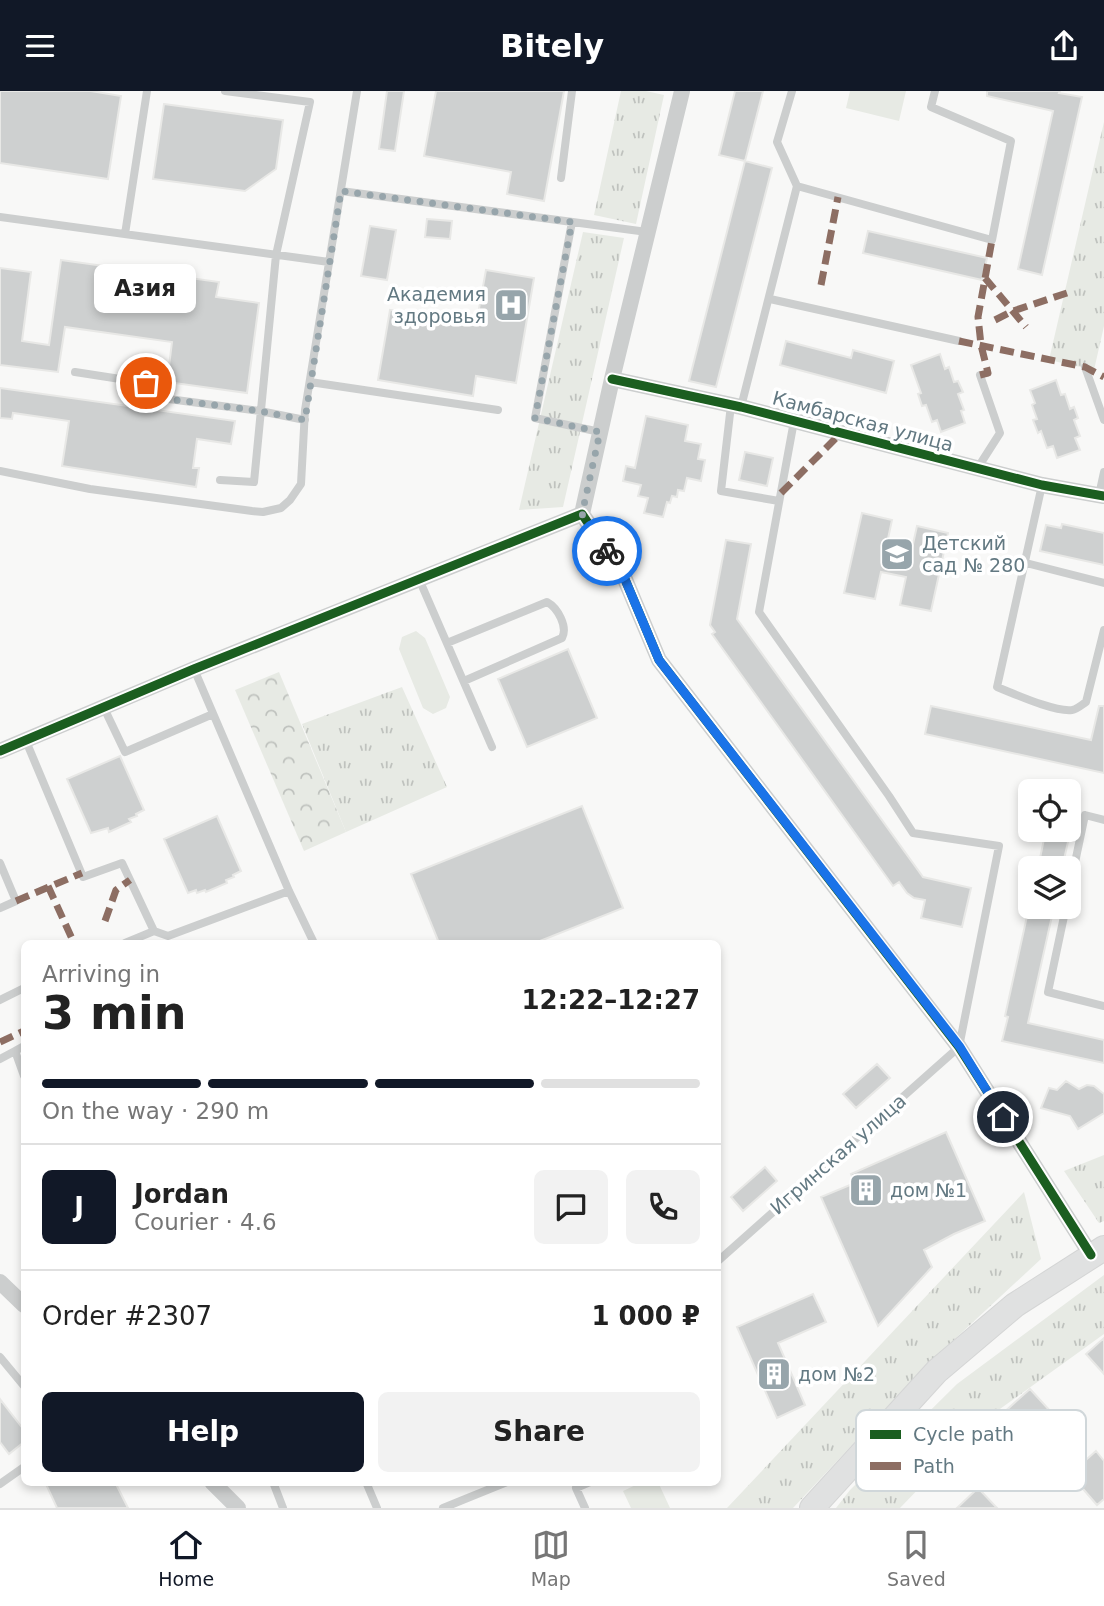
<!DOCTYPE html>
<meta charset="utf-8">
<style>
:root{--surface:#fff;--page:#f2f2f2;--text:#222;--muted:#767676;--line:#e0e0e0;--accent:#111827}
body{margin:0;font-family:"DejaVu Sans",sans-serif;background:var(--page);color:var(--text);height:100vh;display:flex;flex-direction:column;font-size:26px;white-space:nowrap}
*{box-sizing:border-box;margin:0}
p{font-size:23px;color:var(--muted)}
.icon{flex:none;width:38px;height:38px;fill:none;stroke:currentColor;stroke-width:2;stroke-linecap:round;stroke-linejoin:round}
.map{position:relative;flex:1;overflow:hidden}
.drawer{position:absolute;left:21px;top:849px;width:700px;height:546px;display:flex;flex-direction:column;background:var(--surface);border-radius:10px;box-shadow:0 4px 10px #0003}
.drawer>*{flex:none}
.fabs{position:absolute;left:1018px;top:688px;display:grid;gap:14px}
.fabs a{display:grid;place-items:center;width:63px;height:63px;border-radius:10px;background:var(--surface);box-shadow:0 4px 10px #0003;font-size:35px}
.pin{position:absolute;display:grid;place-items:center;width:60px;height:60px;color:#fff;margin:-30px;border:4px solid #fff;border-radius:50%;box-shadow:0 2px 7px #0007}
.courier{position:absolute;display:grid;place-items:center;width:70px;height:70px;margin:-35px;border:5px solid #1a73e8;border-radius:50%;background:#fff;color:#222;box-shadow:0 2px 9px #0007}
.bubble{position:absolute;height:49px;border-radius:10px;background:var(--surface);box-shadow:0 4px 10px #0003;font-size:23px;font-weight:600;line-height:49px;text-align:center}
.head em{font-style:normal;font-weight:600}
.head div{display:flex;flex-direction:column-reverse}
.head{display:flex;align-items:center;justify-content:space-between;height:119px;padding:0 21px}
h1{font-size:46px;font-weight:600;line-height:52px}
.bar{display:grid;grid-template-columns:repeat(4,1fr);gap:10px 7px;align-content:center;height:84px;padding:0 21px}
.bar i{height:9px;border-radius:5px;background:var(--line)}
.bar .active{background:var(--accent)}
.bar p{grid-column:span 4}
.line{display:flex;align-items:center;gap:18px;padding:0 21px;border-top:2px solid var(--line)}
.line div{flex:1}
.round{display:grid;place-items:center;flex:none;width:74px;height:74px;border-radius:10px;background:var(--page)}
.cta{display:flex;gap:14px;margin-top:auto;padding:14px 21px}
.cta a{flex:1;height:80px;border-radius:10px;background:var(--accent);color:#fff;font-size:28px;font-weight:600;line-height:80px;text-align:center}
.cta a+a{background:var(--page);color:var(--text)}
header{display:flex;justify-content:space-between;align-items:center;height:91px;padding:0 21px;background:var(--accent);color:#fff;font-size:32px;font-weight:600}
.menu{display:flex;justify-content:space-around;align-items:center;height:98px;border-top:2px solid var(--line);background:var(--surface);font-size:19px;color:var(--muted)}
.menu a{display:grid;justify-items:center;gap:4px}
.menu .active{color:var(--accent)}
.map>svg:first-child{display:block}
</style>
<header><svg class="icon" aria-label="menu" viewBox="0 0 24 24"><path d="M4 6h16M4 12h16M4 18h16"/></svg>Bitely<svg class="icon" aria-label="share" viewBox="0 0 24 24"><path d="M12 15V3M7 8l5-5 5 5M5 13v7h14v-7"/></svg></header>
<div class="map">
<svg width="1104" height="1417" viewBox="0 0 1104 1417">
<defs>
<pattern id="grass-tufts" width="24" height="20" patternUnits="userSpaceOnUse" patternTransform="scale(1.75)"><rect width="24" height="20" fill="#e7eae4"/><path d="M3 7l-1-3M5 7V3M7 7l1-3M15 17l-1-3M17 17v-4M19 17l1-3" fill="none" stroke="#bfc2be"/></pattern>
<pattern id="forest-crowns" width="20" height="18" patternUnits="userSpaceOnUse" patternTransform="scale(1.75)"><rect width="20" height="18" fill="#e7eae4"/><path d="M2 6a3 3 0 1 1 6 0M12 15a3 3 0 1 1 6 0" fill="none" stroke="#bfc2be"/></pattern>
</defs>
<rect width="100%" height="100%" fill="#f8f8f7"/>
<path fill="url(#grass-tufts)" d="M 621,0 L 646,0 L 664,4 L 636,133 L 594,124 Z
M 1104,31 L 1104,235 L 1094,279 L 1049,269 Z
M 583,141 L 624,147 L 563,416 L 519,419 Z
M 402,596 L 447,696 L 346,741 L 302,633 Z
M 1104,1064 L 1104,1130 L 1099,1132 L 1064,1080 Z
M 1024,1101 L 1041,1168 L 929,1272 L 793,1417 L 727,1417 Z
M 1104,1184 L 1104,1243 L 986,1328 L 900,1417 L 836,1417 L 850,1399 L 957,1293 Z"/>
<path fill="url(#forest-crowns)" d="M 279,581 L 346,741 L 304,760 L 235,599 Z"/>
<path fill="#e7eae4" d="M 850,0 L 906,0 L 899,30 L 846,17 Z
M 416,540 L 425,547 L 450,606 L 446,617 L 433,623 L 423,617 L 399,558 L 402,546 Z
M 642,1391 L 658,1391 L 670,1417 L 631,1417 L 623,1400 Z"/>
<path fill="#ced0d0" stroke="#e8e8e6" stroke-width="2" d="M 0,0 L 91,0 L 121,5 L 108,88 L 0,72 Z
M 387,0 L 404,0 L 395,60 L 379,58 Z
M 436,0 L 564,0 L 544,110 L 507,103 L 511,81 L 424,65 Z
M 735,0 L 763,0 L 745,70 L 719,64 Z
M 987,0 L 1060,0 L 1059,2 L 1082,6 L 1042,184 L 1018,178 L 1053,20 L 987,5 Z
M 164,13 L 283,29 L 276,78 L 245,100 L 153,88 Z
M 745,70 L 772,77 L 716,296 L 689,290 Z
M 427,128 L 452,130 L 450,148 L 425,146 Z
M 370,135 L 396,139 L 387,189 L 361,185 Z
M 868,140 L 987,167 L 982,189 L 863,162 Z
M 61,169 L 219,191 L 216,206 L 259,212 L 247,302 L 167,291 L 172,251 L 65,236 L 58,281 L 0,274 L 0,177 L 31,181 L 22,250 L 49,254 Z
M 486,179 L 534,187 L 516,292 L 476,285 L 473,305 L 378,289 L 390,219 L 476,234 Z
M 786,250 L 851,267 L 853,259 L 894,270 L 886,302 L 780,274 Z
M 940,263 L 945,278 L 949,276 L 954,291 L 958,290 L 963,301 L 958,303 L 964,319 L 961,320 L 965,332 L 941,341 L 937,329 L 932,331 L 926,314 L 922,315 L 918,303 L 921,302 L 911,274 Z
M 1056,289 L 1061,304 L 1065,303 L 1070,318 L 1074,316 L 1078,327 L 1074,329 L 1080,345 L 1075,347 L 1080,359 L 1057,367 L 1053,355 L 1047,357 L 1041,340 L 1038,342 L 1033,329 L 1037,328 L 1032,314 L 1035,312 L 1030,299 Z
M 0,297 L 235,330 L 231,353 L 197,348 L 193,377 L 199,377 L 196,396 L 62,375 L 69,330 L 13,322 L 12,328 L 0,327 Z
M 646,325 L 688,334 L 685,350 L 701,353 L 698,368 L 705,369 L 701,390 L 687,387 L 684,400 L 678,399 L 677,406 L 672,405 L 670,412 L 667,411 L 663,426 L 644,422 L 648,407 L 638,405 L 641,394 L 623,390 L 626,375 L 635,377 Z
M 745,361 L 773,367 L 767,395 L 739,389 Z
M 862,422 L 892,429 L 886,457 L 911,462 L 917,435 L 948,442 L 931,520 L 900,514 L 906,486 L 881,481 L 875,508 L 844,502 Z
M 1062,433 L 1104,442 L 1104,474 L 1040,460 L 1046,434 L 1061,437 Z
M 726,449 L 751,453 L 737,528 L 923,786 L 971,797 L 962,836 L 921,827 L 925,809 L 914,807 L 907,802 L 899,791 L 893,795 L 712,543 L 715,541 L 710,534 Z
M 568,558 L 597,627 L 527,656 L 498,588 Z
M 931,615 L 1091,649 L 1099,615 L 1104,615 L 1104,682 L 925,643 Z
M 120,665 L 144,719 L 136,723 L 137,725 L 129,728 L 131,731 L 109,741 L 108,737 L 91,742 L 67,688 Z
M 582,715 L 623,817 L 535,852 L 439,852 L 411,783 Z
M 217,725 L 241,780 L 233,784 L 234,786 L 226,789 L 227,792 L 206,801 L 205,799 L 197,802 L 196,799 L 188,802 L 164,748 Z
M 1046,738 L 1071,738 L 1062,777 L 1038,777 Z
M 1029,816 L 1054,816 L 1028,932 L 1104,949 L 1104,972 L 1002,950 L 1008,926 L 1005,925 Z
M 877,973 L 890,987 L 856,1017 L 843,1003 Z
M 1066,990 L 1079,998 L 1087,994 L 1094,995 L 1104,1003 L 1104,1022 L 1078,1038 L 1070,1025 L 1041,1017 L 1049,997 L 1057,999 Z
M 946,1041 L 985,1130 L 954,1143 L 924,1159 L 932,1176 L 878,1235 L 821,1106 L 855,1092 L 851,1083 Z
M 765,1076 L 777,1090 L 743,1120 L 731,1106 Z
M 813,1203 L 826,1231 L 778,1252 L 805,1314 L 777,1327 L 737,1236 Z
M 1104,1247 L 1104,1283 L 1086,1263 Z
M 1030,1298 L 1052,1322 L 1036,1337 L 1034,1334 L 1006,1360 L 984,1335 L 1000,1321 L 1002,1323 Z
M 0,1308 L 24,1339 L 24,1351 L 9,1363 L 0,1351 Z
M 1096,1360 L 1104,1370 L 1104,1408 L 1097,1414 L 1070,1383 Z
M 45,1391 L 115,1391 L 128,1417 L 57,1417 Z
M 978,1397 L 997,1417 L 957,1417 Z"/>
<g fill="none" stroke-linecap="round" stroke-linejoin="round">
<g stroke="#d4d5d5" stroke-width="26">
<path id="primary" d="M 812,1417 L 937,1280 L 1015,1214 L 1104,1157"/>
</g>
<path stroke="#cccece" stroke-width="8" d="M 561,87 L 572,0
M 797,95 L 992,149 L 1011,50 L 931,16 L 935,0
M 341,100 L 647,141
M 0,126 L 329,171
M 572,131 L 535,327 L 600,341
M 125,143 L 147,0
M 770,208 L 959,250
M 1085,276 L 1104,329
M 75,281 L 146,292 L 161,307 L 260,320 L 305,329
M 310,291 L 498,319
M 731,314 L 721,400 L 779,410
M 741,316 L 797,95 L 777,51 L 792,0
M 977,378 L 1000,342 L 980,284
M 0,380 L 90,398 L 252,420 L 263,421 L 281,417 L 290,409 L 301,393 L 305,319 L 357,0
M 220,389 L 254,391 L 276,164 L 310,11 L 225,0
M 1042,394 L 997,596 C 1015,603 1054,621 1072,619 C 1078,618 1081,614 1086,611 L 1104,539
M 1099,404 L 1104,381
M 1026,472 L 1104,492
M 419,488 L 492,656
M 447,552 L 547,511 C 558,517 568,536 562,547 L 464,590
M 194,578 L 289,800 L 314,852
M 104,617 L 125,661 L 213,623
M 26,650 L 83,786 L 122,772 L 154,840
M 0,772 L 16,810 L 0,817
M 1069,800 L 1085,724 L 1104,729
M 1066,816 L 1048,901 L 1104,915
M 125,852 L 154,840 L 168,845 L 289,800
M 0,909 L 24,897
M 15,960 L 24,955
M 0,968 L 15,960 L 24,985
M 718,1170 L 959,956 L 999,755 L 913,742 L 889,705 L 759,521 L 794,330
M 0,1266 L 24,1295
M 273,1391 L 283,1417
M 366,1391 L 377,1417
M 0,1393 L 24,1376
M 443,1417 L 507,1391
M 585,1417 L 576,1397 L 590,1391"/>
<path stroke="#cccece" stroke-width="16" d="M 612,288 L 741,316 L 1042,394 L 1104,405
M 582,423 L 624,486 L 659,569 L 959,956 L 1091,1164
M 582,423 L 612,288 L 682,0
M 0,660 L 194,578 L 582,423
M 0,1191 L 24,1214
M 212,1391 L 238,1417"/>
<use href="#primary" stroke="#e0e1e1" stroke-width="24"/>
<path stroke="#8d6e63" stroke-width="7" stroke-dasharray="14 7" stroke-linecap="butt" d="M 985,187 L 1026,236
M 821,194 L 838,106
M 995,229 L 1013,220 L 1070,201
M 959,250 L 1085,276 L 1104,286
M 980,284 L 988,282 L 981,254 L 978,226 L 992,149
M 781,402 L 841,342
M 48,795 L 74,852
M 16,810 L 82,782
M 105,830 L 116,799 L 130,789
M 0,951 L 24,940"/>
<g stroke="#fff" stroke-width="13">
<path id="cycleway" d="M 612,288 L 741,316 L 1042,394 L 1104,405
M 0,660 L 194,578 L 582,423 L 624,486 L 659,569 L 959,956 L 1091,1164"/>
</g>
<use href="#cycleway" stroke="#1b5e20" stroke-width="9"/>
</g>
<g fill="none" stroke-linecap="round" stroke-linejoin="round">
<path stroke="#97a5ab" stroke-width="7" stroke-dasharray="0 12.6" d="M 146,292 L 160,307 L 260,320 L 305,329 L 341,100 L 572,131 L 535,327 L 600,341 L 582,423 L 607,460"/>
<path stroke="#1a73e8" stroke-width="9" d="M 607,460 L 624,486 L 659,569 L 960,956 L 1003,1026"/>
</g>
<defs>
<g id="hospital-square" transform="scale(1.75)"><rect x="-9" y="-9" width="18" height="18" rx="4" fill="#97a5ab" stroke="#fff"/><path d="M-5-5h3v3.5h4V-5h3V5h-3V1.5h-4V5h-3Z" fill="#fff"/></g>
<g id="school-square" transform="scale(1.75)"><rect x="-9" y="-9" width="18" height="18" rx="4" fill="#97a5ab" stroke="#fff"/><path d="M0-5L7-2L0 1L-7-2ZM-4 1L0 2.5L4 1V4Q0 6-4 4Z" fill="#fff"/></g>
<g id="building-square" transform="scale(1.75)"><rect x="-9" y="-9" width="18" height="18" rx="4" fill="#97a5ab" stroke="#fff"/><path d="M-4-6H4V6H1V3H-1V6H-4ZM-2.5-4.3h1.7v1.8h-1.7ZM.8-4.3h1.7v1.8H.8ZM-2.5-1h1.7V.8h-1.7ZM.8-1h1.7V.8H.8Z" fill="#fff"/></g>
</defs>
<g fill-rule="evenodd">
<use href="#hospital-square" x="511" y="214"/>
<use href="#school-square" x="897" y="463"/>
<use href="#building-square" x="866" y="1099"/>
<use href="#building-square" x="774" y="1283"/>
</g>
<g text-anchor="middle" stroke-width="7" stroke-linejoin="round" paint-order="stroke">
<g font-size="19" fill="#637982" stroke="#fff" text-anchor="start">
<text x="486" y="210" text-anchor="end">Академия<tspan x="486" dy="22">здоровья</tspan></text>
<text x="922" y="459">Детский<tspan x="922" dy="22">сад № 280</tspan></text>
<text x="890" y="1106">дом №1</text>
<text x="798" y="1290">дом №2</text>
</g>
<g font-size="19" fill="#637982" stroke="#fff">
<text transform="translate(863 330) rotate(15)" y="7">Камбарская улица</text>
<text transform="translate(838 1063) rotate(-41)" y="7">Игринская улица</text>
</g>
</g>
<rect x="856" y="1319" width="230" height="81" rx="10" fill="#fff" stroke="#d0d7da" stroke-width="2"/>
<rect x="870" y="1339" width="31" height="9" fill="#1b5e20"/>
<rect x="870" y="1371" width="31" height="8" fill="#8d6e63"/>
<g font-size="19" fill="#637982">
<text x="913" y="1350">Cycle path</text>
<text x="913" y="1382">Path</text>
</g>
</svg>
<div class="fabs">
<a><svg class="icon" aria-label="locate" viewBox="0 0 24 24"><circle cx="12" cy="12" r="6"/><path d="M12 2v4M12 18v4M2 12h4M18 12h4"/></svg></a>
<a><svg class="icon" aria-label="layers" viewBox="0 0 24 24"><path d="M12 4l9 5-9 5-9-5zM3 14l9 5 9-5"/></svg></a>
</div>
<div class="pin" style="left:146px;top:292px;background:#ea580c"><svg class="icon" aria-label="bag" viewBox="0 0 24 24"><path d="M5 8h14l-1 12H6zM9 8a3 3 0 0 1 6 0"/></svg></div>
<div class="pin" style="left:1003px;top:1026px;background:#1f2937"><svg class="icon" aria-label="home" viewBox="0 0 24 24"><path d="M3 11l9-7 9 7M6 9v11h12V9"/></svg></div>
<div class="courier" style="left:607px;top:460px"><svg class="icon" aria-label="bike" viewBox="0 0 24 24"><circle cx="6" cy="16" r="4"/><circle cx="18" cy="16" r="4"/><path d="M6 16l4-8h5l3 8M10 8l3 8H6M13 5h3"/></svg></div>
<div class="bubble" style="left:94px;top:173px;width:102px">Азия</div>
<section class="drawer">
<div class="head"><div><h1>3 min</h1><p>Arriving in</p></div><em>12:22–12:27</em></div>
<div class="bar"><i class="active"></i><i class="active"></i><i class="active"></i><i></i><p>On the way · 290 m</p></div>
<div class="line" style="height:126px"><b class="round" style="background:var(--accent);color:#fff">J</b><div><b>Jordan</b><p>Courier · 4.6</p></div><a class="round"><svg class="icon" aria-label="chat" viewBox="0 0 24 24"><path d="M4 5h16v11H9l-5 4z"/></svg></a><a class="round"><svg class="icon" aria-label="phone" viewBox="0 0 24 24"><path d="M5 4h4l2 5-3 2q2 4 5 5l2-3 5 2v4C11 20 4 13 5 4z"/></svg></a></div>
<div class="line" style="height:91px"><div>Order #2307</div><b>1 000 ₽</b></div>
<div class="cta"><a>Help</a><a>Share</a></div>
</section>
</div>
<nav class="menu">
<a class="active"><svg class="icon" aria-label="home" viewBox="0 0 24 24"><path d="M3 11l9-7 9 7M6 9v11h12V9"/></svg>Home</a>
<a><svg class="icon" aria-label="map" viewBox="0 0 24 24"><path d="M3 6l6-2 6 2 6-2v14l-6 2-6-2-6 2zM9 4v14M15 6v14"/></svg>Map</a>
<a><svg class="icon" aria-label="saved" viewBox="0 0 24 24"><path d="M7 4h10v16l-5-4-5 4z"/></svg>Saved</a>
</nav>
